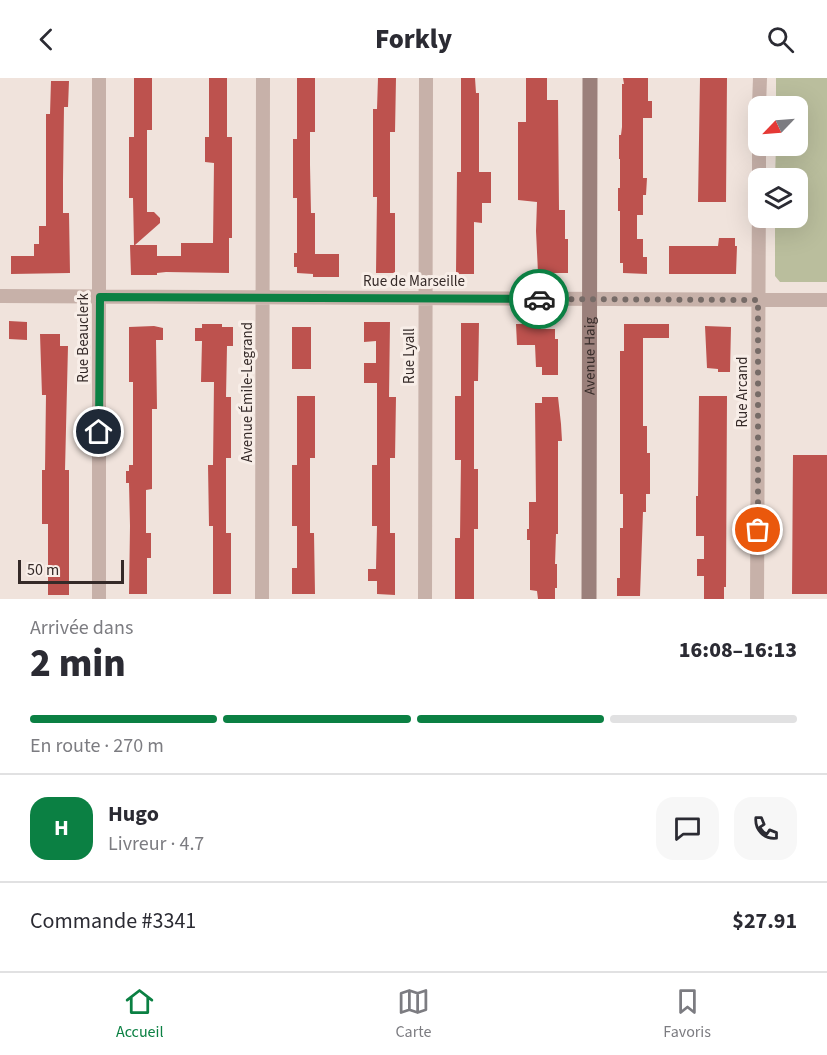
<!DOCTYPE html>
<html lang="fr">
<meta charset="utf-8">
<style>
:root{--surface:#fff;--page:#f7f7f7;--text:#2b2b33;--muted:#7c7c81;--line:#e1e1e2;--accent:#0b8043}
body{margin:0;font-family:"Source Sans 3",sans-serif;background:var(--page);color:var(--text);height:100vh;display:flex;flex-direction:column;font-size:22px;white-space:nowrap}
*{box-sizing:border-box;margin:0}
p{font-size:20px;color:var(--muted)}
.icon{flex:none;width:33px;height:33px;fill:none;stroke:currentColor;stroke-width:2;stroke-linecap:round;stroke-linejoin:round}
.map{position:relative;height:521px;overflow:hidden}
.sheet{display:flex;flex-direction:column;background:var(--surface);flex:1}
.sheet>*{flex:none}
.needle{width:39px;rotate:245deg}
.buttons{position:absolute;left:748px;top:18px;display:grid;gap:12px}
.buttons a{display:grid;place-items:center;width:60px;height:60px;border-radius:12px;background:var(--surface);box-shadow:0 6px 24px #0002;font-size:30px}
.scale{position:absolute;left:18px;bottom:15px;width:106px;box-sizing:border-box;padding-left:6px;border:3px solid #352a28;border-top:0;font-size:16px;line-height:21px;white-space:nowrap;color:#352a28;-webkit-text-stroke:4px #f8eee8;paint-order:stroke}
.pin{position:absolute;display:grid;place-items:center;width:51px;height:51px;color:#fff;margin:-26px;border:3px solid #fff;border-radius:50%;box-shadow:0 2px 6px #0007}
.courier{position:absolute;display:grid;place-items:center;width:60px;height:60px;margin:-30px;border:4px solid #0b8043;border-radius:50%;background:#fff;color:#222;box-shadow:0 2px 8px #0007}
.overview em{font-style:normal;font-weight:800}
.overview div{display:flex;flex-direction:column-reverse}
.overview{display:flex;align-items:center;justify-content:space-between;height:102px;padding:0 30px}
h1{font-size:39px;font-weight:800;line-height:45px}
.bar{display:grid;grid-template-columns:repeat(4,1fr);gap:9px 6px;align-content:center;height:72px;padding:0 30px}
.bar i{height:8px;border-radius:4px;background:var(--line)}
.bar .on{background:var(--accent)}
.bar p{grid-column:span 4}
.line{display:flex;align-items:center;gap:15px;padding:0 30px;border-top:2px solid var(--line)}
.line div{flex:1}
.round{display:grid;place-items:center;flex:none;width:63px;height:63px;border-radius:18px;background:var(--page)}
header{display:flex;justify-content:space-between;align-items:center;height:78px;padding:0 30px;background:var(--surface);font-size:27px;font-weight:800}
.dock{display:flex;justify-content:space-around;align-items:center;height:84px;border-top:2px solid var(--line);background:var(--surface);font-size:16px;color:var(--muted)}
.dock a{display:grid;justify-items:center;gap:3px}
.dock .on{color:var(--accent)}
.map>svg:first-child{display:block}
</style>
<header><svg class="icon" aria-label="back" viewBox="0 0 24 24"><path d="M15 5l-7 7 7 7"/></svg>Forkly<svg class="icon" aria-label="search" viewBox="0 0 24 24"><circle cx="10" cy="10" r="6"/><path d="M15 15l6 6"/></svg></header>
<div class="map">
<svg width="827" height="521" viewBox="0 0 827 521">
<rect width="100%" height="100%" fill="#f0e3dc"/>
<path fill="#babe9d" d="M 776,0 L 827,0 L 827,204 L 780,204 L 775,198 L 775,140 L 798,140 L 798,100 L 775,100 L 776,68 L 798,68 L 798,28 L 776,28 Z"/>
<path fill="#bd524e" d="M 134,0 L 152,0 L 152,52 L 147,52 L 147,134 L 154,134 L 160,140 L 160,145 L 135,167 L 157,167 L 157,178 L 181,178 L 181,165 L 213,165 L 214,85 L 205,84 L 205,59 L 209,59 L 209,0 L 227,0 L 227,59 L 232,59 L 232,160 L 229,160 L 229,195 L 166,194 L 157,195 L 157,197 L 131,197 L 130,167 L 134,167 L 133,120 L 129,120 L 129,59 L 134,59 Z
M 297,0 L 315,0 L 315,54 L 310,54 L 310,87 L 311,135 L 315,135 L 315,176 L 339,176 L 339,199 L 313,199 L 313,196 L 297,195 L 297,189 L 294,189 L 294,175 L 297,175 L 297,120 L 293,120 L 293,61 L 297,61 Z
M 378,0 L 396,0 L 395,54 L 390,54 L 390,135 L 395,135 L 395,195 L 376,195 L 377,119 L 373,119 L 373,31 L 377,31 Z
M 461,0 L 475,0 L 476,15 L 479,15 L 479,94 L 491,94 L 491,125 L 482,125 L 482,145 L 474,144 L 474,196 L 456,196 L 457,94 L 461,94 Z
M 526,0 L 547,0 L 547,22 L 558,22 L 559,132 L 565,132 L 565,161 L 568,161 L 568,195 L 538,195 L 536,153 L 537,124 L 518,122 L 518,44 L 526,44 Z
M 623,0 L 648,0 L 648,23 L 652,23 L 652,40 L 643,40 L 643,100 L 647,100 L 646,117 L 643,117 L 643,137 L 637,137 L 637,161 L 643,161 L 643,179 L 647,179 L 647,196 L 623,195 L 623,185 L 620,185 L 620,133 L 618,133 L 618,110 L 620,110 L 620,81 L 619,81 L 619,57 L 621,57 L 622,49 L 622,6 L 624,6 Z
M 700,0 L 727,0 L 726,124 L 698,124 Z
M 51,3 L 69,3 L 68,29 L 64,29 L 63,102 L 63,135 L 69,135 L 70,195 L 11,196 L 11,178 L 34,178 L 34,166 L 39,166 L 39,148 L 46,148 L 46,36 L 50,36 Z
M 719,160 L 735,160 L 735,168 L 737,168 L 736,196 L 669,196 L 669,168 L 718,168 Z
M 9,243 L 27,244 L 27,262 L 9,261 Z
M 364,244 L 390,244 L 389,319 L 396,319 L 395,380 L 390,380 L 390,455 L 395,455 L 395,517 L 377,516 L 377,503 L 368,503 L 368,491 L 376,491 L 377,448 L 372,448 L 372,387 L 377,387 L 377,305 L 364,305 L 364,285 L 376,285 L 376,263 L 364,264 Z
M 461,245 L 479,245 L 478,303 L 474,303 L 474,391 L 478,391 L 478,451 L 474,451 L 474,521 L 455,521 L 455,460 L 460,460 L 461,382 L 455,382 L 455,318 L 461,318 Z
M 202,246 L 222,246 L 222,249 L 233,249 L 233,268 L 227,268 L 226,319 L 231,319 L 231,380 L 226,380 L 226,455 L 231,455 L 231,516 L 213,516 L 213,448 L 209,448 L 208,387 L 213,387 L 214,304 L 201,304 L 202,263 L 195,263 L 195,250 L 202,250 Z
M 516,246 L 541,246 L 541,251 L 555,251 L 555,261 L 558,261 L 558,297 L 542,297 L 542,289 L 536,289 L 535,267 L 517,267 Z
M 624,246 L 669,246 L 669,260 L 643,260 L 643,348 L 647,348 L 647,375 L 650,375 L 650,416 L 646,416 L 646,434 L 643,434 L 640,518 L 617,518 L 617,500 L 620,500 L 620,450 L 623,450 L 623,416 L 620,416 L 620,273 L 624,273 Z
M 154,248 L 163,250 L 163,262 L 156,262 L 157,331 L 152,331 L 152,411 L 146,412 L 146,455 L 151,455 L 151,480 L 147,480 L 147,516 L 129,516 L 130,448 L 129,405 L 126,405 L 126,393 L 129,393 L 129,387 L 133,387 L 133,304 L 129,304 L 129,249 Z
M 705,248 L 731,249 L 730,294 L 718,294 L 718,291 L 707,290 Z
M 292,249 L 311,249 L 311,291 L 292,291 Z
M 40,256 L 60,256 L 60,268 L 68,268 L 65,392 L 69,392 L 69,517 L 48,517 L 48,446 L 42,446 L 42,392 L 45,392 L 46,317 L 42,317 Z
M 297,318 L 315,318 L 315,380 L 310,380 L 310,455 L 314,455 L 315,516 L 292,516 L 292,490 L 297,490 L 297,448 L 292,448 L 292,387 L 297,387 Z
M 699,318 L 727,318 L 726,509 L 724,509 L 724,521 L 704,521 L 704,498 L 697,498 L 697,481 L 704,481 L 704,458 L 696,458 L 696,418 L 698,418 Z
M 542,319 L 558,319 L 561,346 L 562,363 L 558,363 L 558,456 L 556,456 L 555,486 L 557,486 L 557,510 L 555,510 L 555,521 L 538,521 L 537,513 L 530,512 L 530,462 L 527,462 L 527,451 L 529,451 L 529,424 L 536,424 L 535,325 L 542,325 Z
M 793,377 L 827,377 L 827,516 L 792,516 Z"/>
<g fill="none" stroke-linecap="round" stroke-linejoin="round">
<path stroke="#c7b1a9" stroke-width="14" d="M 759,28 L 760,0
M 759,100 L 759,68
M 0,218 L 827,222
M 99,521 L 99,0
M 262,521 L 263,0
M 425,521 L 426,0
M 757,521 L 759,108"/>
<path stroke="#9b807b" stroke-width="15" id="s1" d="M 589,521 L 590,0"/>
</g>
<g fill="none" stroke-linecap="round" stroke-linejoin="round">
<path stroke="#766b67" stroke-width="6" stroke-dasharray="0 10.8" d="M 539,221 L 758,222 L 758,452"/>
<path stroke="#0b8043" stroke-width="8" d="M 99,354 L 100,219 L 539,221"/>
</g>
<g text-anchor="middle" stroke-width="6" stroke-linejoin="round" paint-order="stroke">
<g font-size="15" fill="#352a28" stroke="#f8eee8">
<text x="414" y="208">Rue de Marseille</text>
<text transform="translate(83 260) rotate(-90)" y="5">Rue Beauclerk</text>
<text transform="translate(409 278) rotate(-90)" y="5">Rue Lyall</text>
<text dy="5" stroke="none"><textPath href="#s1" startOffset="243">Avenue Haig</textPath></text>
<text transform="translate(247 314) rotate(-90)" y="5">Avenue Émile-Legrand</text>
<text transform="translate(742 314) rotate(-90)" y="5">Rue Arcand</text>
</g>
</g>
</svg>
<div class="buttons">
<a><svg class="needle" viewBox="-14 -14 28 28"><path d="M0-13l5 13h-10z" fill="#e53935"/><path d="M0 13l5-13h-10z" fill="#7c7c81"/></svg></a>
<a><svg class="icon" aria-label="layers" viewBox="0 0 24 24"><path d="M12 4l9 5-9 5-9-5zM3 14l9 5 9-5"/></svg></a>
</div>
<div class="scale">50 m</div>
<div class="pin" style="left:758px;top:452px;background:#ea580c"><svg class="icon" aria-label="bag" viewBox="0 0 24 24"><path d="M5 8h14l-1 12H6zM9 8a3 3 0 0 1 6 0"/></svg></div>
<div class="pin" style="left:99px;top:354px;background:#1f2937"><svg class="icon" aria-label="home" viewBox="0 0 24 24"><path d="M3 11l9-7 9 7M6 9v11h12V9"/></svg></div>
<div class="courier" style="left:539px;top:221px"><svg class="icon" aria-label="car" viewBox="0 0 24 24"><path d="M5 17H2v-5l4-1 3-4h7l3 4 3 1v5h-3M9 17h6M6 11h13"/><circle cx="7" cy="17" r="2"/><circle cx="17" cy="17" r="2"/></svg></div>
</div>
<section class="sheet">
<div class="overview"><div><h1>2 min</h1><p>Arrivée dans</p></div><em>16:08–16:13</em></div>
<div class="bar"><i class="on"></i><i class="on"></i><i class="on"></i><i></i><p>En route · 270 m</p></div>
<div class="line" style="height:108px"><b class="round" style="background:var(--accent);color:#fff">H</b><div><b>Hugo</b><p>Livreur · 4.7</p></div><a class="round"><svg class="icon" aria-label="chat" viewBox="0 0 24 24"><path d="M4 5h16v11H9l-5 4z"/></svg></a><a class="round"><svg class="icon" aria-label="phone" viewBox="0 0 24 24"><path d="M5 4h4l2 5-3 2q2 4 5 5l2-3 5 2v4C11 20 4 13 5 4z"/></svg></a></div>
<div class="line" style="height:78px"><div>Commande #3341</div><b>$27.91</b></div>
</section>
<nav class="dock">
<a class="on"><svg class="icon" aria-label="home" viewBox="0 0 24 24"><path d="M3 11l9-7 9 7M6 9v11h12V9"/></svg>Accueil</a>
<a><svg class="icon" aria-label="map" viewBox="0 0 24 24"><path d="M3 6l6-2 6 2 6-2v14l-6 2-6-2-6 2zM9 4v14M15 6v14"/></svg>Carte</a>
<a><svg class="icon" aria-label="saved" viewBox="0 0 24 24"><path d="M7 4h10v16l-5-4-5 4z"/></svg>Favoris</a>
</nav>
